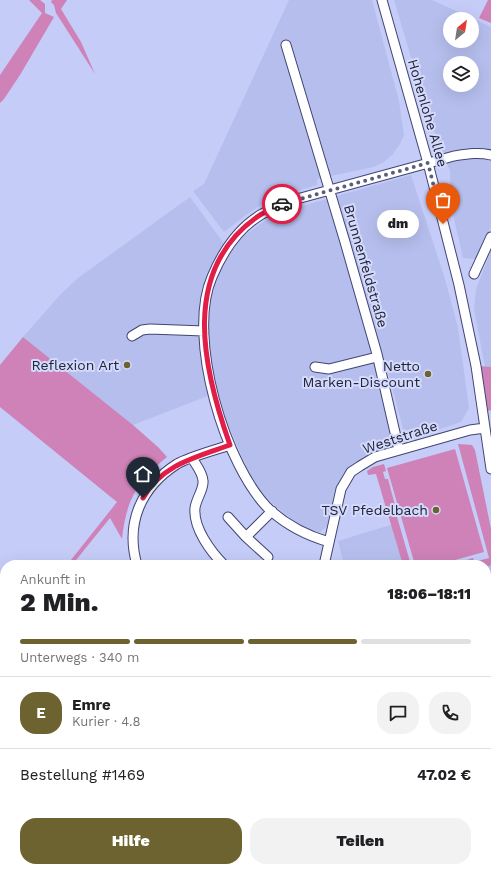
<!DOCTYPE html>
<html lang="de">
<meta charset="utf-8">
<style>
:root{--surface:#fff;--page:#f2f2f2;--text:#202124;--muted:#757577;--line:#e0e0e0;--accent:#6d6330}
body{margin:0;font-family:"Work Sans",sans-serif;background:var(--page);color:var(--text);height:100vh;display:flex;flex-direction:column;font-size:15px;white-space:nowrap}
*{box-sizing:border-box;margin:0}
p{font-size:13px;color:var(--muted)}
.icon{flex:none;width:22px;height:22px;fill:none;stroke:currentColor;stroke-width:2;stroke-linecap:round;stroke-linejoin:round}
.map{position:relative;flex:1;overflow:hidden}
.details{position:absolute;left:0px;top:560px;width:491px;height:312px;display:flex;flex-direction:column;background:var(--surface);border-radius:16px 16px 0 0;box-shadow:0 4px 16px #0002}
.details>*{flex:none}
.needle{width:26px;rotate:30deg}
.controls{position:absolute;left:443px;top:12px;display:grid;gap:8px}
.controls a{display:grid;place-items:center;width:36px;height:36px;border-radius:50%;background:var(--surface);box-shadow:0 4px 16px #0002;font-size:20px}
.pin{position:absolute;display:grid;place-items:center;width:34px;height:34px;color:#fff;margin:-41px -17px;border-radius:50% 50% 50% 0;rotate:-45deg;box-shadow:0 0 4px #0007}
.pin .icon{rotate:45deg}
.courier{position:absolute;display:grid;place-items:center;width:40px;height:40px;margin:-20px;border:3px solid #e11d48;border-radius:50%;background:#fff;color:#222;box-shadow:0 1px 5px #0007}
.bubble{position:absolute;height:28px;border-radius:14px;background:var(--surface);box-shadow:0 4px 16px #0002;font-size:13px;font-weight:800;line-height:28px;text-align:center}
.head em{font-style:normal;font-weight:800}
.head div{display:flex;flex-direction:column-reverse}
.head{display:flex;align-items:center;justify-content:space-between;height:68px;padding:0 20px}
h1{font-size:26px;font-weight:800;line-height:30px}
.bar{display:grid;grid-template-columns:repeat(4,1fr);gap:6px 4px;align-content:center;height:48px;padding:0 20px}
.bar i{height:5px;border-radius:3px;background:var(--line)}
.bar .active{background:var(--accent)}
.bar p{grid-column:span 4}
.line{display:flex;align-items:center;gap:10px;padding:0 20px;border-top:1px solid var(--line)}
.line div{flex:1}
.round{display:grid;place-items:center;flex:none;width:42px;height:42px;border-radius:16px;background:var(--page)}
.primary-button{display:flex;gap:8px;margin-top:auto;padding:8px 20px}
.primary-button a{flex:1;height:46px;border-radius:16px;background:var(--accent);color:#fff;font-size:16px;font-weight:800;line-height:46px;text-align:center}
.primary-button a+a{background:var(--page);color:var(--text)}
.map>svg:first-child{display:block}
</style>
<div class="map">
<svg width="491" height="872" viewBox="0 0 491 872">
<rect width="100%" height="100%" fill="#c5ccf7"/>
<path fill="#b6beed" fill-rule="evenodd" d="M 289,0 L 372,0 L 399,101 L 404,135 L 400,144 L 392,155 L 384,162 L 373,167 L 317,179 L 317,185 L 271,199 L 250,212 L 224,232 L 193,191 L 204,184 Z
M 394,0 L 432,0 L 491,27 L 491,227 L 476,259 L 463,258 L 451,206 L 450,171 L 428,115 ZM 450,19 L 472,19 L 472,41 L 450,41 ZM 450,63 L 472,63 L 472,85 L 450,85 Z
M 411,175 L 445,279 L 458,328 L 469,408 L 461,422 L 416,437 L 405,437 L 386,363 L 376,368 L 392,444 L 363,457 L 344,472 L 335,489 L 327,526 L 319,533 L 309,531 L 291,519 L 273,504 L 258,488 L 248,471 L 227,422 L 218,392 L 133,425 L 23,337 L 60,295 L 78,278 L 190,197 L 230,252 L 241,238 L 266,220 L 295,208 Z
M 491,251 L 491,367 L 485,367 L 474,309 L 476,289 Z
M 397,523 L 409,565 L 344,565 L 338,541 Z
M 491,561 L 491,630 L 486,634 L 486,565 L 472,565 Z
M 284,867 L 392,867 L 388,872 L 281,872 Z"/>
<path fill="#ce82b8" d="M 29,0 L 40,0 L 45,4 L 45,13 L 54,17 L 20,75 L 4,99 L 0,103 L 0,75 L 42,13 Z
M 52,0 L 67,0 L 61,9 L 81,42 L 95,74 L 56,13 L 54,5 L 51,2 Z
M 488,0 L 491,0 L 491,23 L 479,18 Z
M 23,337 L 133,425 L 159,448 L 167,457 C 137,482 126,500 122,539 L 110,518 L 72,565 L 67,565 L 117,502 L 0,407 L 0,365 Z
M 479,366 L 491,367 L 491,410 L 488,411 Z
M 458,444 L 472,445 L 475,450 L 491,529 L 491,565 L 486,567 L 486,565 L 451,565 L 473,558 L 474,562 L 489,558 Z
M 455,449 L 484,552 L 437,565 L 415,565 L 387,468 Z
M 384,464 L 386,471 L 383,472 L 385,479 L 388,479 L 396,509 L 395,510 L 411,565 L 403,565 L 376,474 L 368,475 L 367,471 L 373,467 Z
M 0,709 L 5,713 L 5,754 L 0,749 Z"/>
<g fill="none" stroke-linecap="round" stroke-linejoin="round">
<g stroke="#414573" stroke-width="11">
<path id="minor" d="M 382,0 L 428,163 L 459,285 L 476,366 L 491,469
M 286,45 L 345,242 L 377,354 L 399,450
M 474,274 L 491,237
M 132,336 L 142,330 L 150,329 L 204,331
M 315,367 L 329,369 L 377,357
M 192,458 C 196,465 203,473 203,481 C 204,489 196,499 195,508 C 193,528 211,552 224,565
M 228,517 L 246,537 L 272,511
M 246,537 L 268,557
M 329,542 C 308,536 288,526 271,511 C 225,468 186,336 212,277 C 222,253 238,228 262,214 C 270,210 278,206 286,202 L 454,156 C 467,154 478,152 491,155
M 137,565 C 125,523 141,487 177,464 C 189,457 215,450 230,445
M 324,565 L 341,489 L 351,472 L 360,466 L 375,457 L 470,430 L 485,428
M 486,639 L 491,635
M 0,785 L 5,789
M 486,847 L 491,844
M 104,867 L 110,872
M 68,872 L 73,867
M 274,872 L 276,867
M 444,872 L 452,867"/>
</g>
<use href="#minor" stroke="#fff" stroke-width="9"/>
</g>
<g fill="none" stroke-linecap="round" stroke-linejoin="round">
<path stroke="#5a5e7b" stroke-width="4" stroke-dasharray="0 7.2" d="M 282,204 L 428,163 L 443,224"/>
<path stroke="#e11d48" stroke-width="5" d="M 143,498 C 161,465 196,457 230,445 C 203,369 179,269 260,215 C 267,211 275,208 282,204"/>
</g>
<g fill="#6d6330" stroke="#d4dafb" stroke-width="1.5">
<circle cx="127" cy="365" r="4"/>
<circle cx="428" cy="374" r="4"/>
<circle cx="436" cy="510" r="4"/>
</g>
<g text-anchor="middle" stroke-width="4" stroke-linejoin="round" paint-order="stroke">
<g font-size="14" fill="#212338" stroke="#d4dafb">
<text transform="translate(428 113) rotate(74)" y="5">Hohenlohe Allee</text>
<text transform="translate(366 266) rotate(74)" y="5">Brunnenfeldstraße</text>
<text transform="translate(400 437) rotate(-18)" y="5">Weststraße</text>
</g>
<g font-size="14" fill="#212338" stroke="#d4dafb" text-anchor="end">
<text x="119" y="370">Reflexion Art</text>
<text x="420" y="371">Netto<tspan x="420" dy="16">Marken-Discount</tspan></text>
<text x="428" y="515">TSV Pfedelbach</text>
</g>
</g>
</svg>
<div class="controls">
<a><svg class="needle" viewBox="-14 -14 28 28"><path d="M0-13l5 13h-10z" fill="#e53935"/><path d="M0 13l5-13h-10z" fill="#757577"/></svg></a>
<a><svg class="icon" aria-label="layers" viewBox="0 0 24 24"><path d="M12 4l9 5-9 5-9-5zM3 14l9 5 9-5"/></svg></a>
</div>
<div class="pin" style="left:443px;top:224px;background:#ea580c"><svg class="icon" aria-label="bag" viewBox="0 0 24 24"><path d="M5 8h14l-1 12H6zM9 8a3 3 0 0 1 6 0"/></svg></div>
<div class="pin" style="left:143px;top:498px;background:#1f2937"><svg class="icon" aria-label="home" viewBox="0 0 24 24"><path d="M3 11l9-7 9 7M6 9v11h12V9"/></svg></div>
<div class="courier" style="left:282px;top:204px"><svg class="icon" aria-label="car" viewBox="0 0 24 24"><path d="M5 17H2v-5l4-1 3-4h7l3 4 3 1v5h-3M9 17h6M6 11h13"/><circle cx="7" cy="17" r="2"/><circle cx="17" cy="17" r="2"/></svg></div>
<div class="bubble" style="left:377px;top:210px;width:42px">dm</div>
<section class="details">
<div class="head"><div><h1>2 Min.</h1><p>Ankunft in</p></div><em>18:06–18:11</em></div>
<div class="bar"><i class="active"></i><i class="active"></i><i class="active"></i><i></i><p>Unterwegs · 340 m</p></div>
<div class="line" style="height:72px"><b class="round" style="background:var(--accent);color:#fff">E</b><div><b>Emre</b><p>Kurier · 4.8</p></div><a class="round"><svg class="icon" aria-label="chat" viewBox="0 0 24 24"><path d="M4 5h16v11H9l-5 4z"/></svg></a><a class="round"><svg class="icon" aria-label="phone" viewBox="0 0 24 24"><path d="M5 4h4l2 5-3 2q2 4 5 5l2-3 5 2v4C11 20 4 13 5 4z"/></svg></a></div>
<div class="line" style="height:52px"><div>Bestellung #1469</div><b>47.02 €</b></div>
<div class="primary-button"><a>Hilfe</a><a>Teilen</a></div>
</section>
</div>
